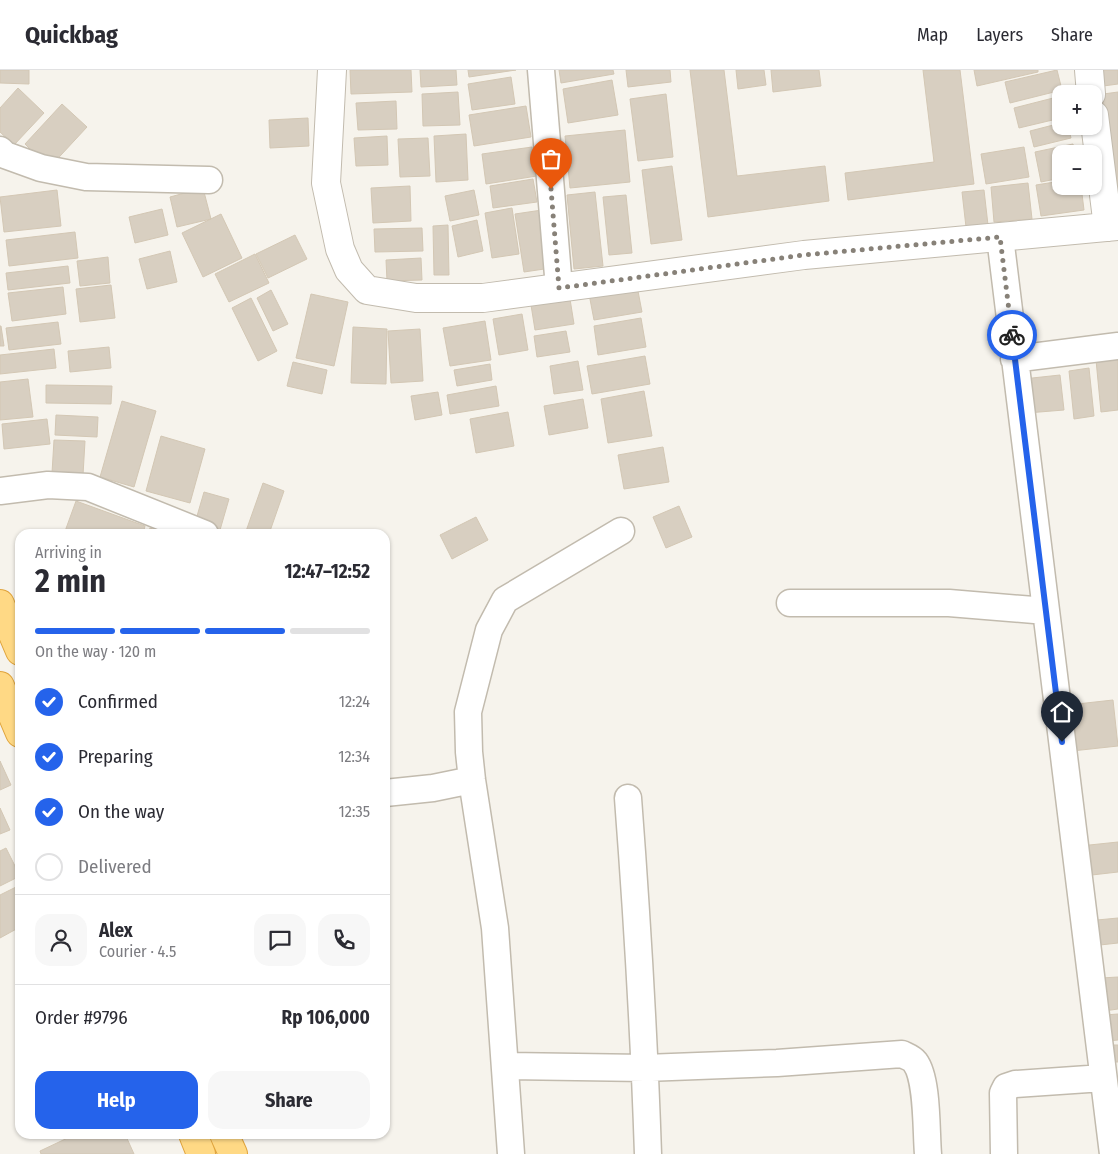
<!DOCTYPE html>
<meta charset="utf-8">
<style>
:root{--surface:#fff;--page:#f7f7f7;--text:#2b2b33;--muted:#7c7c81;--line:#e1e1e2;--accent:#2563eb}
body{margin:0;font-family:"Fira Sans Condensed",sans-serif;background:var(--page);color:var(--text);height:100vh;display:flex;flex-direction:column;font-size:19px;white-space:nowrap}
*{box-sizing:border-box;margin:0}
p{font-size:16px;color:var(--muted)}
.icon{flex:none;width:28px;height:28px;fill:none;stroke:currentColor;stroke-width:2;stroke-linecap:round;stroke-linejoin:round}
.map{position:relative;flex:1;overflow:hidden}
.details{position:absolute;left:15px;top:459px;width:375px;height:610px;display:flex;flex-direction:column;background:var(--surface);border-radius:15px;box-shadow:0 1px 4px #0004}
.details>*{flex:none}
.fabs{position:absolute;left:1052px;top:15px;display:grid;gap:10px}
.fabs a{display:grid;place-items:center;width:50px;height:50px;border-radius:10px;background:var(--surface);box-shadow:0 1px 4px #0004;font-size:25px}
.pin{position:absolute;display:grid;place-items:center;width:42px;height:42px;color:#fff;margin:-51px -21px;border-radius:50% 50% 50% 0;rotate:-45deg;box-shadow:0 0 5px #0007}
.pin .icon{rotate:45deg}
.courier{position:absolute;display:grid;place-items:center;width:50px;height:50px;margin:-25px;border:4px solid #2563eb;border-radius:50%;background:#fff;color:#222;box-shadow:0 1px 6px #0007}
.overview em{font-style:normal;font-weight:700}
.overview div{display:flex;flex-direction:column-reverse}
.overview{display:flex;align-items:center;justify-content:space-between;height:85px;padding:0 20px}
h1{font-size:32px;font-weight:700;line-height:38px}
.bar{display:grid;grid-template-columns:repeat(4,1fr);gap:8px 5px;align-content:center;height:60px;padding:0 20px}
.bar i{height:6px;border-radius:4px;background:var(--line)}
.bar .on{background:var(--accent)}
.bar p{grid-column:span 4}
.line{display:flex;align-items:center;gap:12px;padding:0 20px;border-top:1px solid var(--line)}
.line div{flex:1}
.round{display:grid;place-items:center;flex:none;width:52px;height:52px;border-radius:15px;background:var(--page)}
ol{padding:0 20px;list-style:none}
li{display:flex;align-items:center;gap:15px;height:55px}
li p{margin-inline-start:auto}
li .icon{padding:5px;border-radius:50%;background:var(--accent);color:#fff;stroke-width:4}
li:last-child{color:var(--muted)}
li i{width:28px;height:28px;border:2px solid var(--line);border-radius:50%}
.cta{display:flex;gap:10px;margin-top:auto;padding:10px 20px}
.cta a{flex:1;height:58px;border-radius:15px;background:var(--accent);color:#fff;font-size:20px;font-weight:700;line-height:58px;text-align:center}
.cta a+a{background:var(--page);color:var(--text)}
header{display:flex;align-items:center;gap:30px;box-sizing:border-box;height:70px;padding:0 25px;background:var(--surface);border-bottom:1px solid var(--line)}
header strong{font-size:24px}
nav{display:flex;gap:28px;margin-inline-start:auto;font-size:18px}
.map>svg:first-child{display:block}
</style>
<header>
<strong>Quickbag</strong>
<nav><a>Map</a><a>Layers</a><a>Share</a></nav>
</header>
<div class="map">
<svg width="1118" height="1084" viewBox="0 0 1118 1084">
<rect width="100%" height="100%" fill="#f6f3ec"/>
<path fill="#d8cfc1" stroke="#d3c7b4" d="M 0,0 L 29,0 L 29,14 L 0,13 Z
M 350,0 L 411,0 L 412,22 L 351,24 Z
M 420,0 L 456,0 L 457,15 L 421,17 Z
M 468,0 L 516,0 L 469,7 Z
M 559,0 L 613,0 L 614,4 L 561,13 Z
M 626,0 L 670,0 L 671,12 L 628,17 Z
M 690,0 L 724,0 L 737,106 L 825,96 L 829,131 L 708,147 Z
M 736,0 L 764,0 L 766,15 L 738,19 Z
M 771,0 L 819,0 L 821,16 L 773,22 Z
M 923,0 L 960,0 L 974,114 L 848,130 L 845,103 L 934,92 Z
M 974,0 L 1038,0 L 1038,2 L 977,16 Z
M 1057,0 L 1062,20 L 1010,33 L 1005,12 Z
M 1094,0 L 1118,0 L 1118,14 L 1096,17 Z
M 511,7 L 515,34 L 472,40 L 468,14 Z
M 612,10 L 618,45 L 568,53 L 563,19 Z
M 18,18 L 44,43 L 14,75 L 0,62 L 0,38 Z
M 458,22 L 460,55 L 423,56 L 422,24 Z
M 1118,22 L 1118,133 L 1096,25 Z
M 666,24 L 673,87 L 638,91 L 630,29 Z
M 1061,26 L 1061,48 L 1019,58 L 1014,38 Z
M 396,31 L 397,59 L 358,60 L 356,33 Z
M 62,34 L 87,57 L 49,98 L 25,74 Z
M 526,36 L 531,67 L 474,76 L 469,45 Z
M 308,48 L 309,76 L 270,78 L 269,50 Z
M 1061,53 L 1061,56 L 1068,56 L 1071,68 L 1034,77 L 1030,61 Z
M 625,60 L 630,112 L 570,118 L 565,66 Z
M 466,64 L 468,110 L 436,112 L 434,66 Z
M 387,66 L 388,95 L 356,96 L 354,68 Z
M 428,68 L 430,106 L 400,107 L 398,69 Z
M 1073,74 L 1075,84 L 1061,84 L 1061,108 L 1041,112 L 1035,82 Z
M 532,77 L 537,106 L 486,114 L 482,84 Z
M 1024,77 L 1029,107 L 986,114 L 981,84 Z
M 672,96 L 682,170 L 651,174 L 642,100 Z
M 533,109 L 537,132 L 493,138 L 490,116 Z
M 1061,111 L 1061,116 L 1081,116 L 1084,140 L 1041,146 L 1036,115 Z
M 1028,113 L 1032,149 L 994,152 L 991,117 Z
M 410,116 L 411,151 L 373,153 L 371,118 Z
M 203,118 L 211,149 L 177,157 L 170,127 Z
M 57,120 L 61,156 L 4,162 L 0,127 Z
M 474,120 L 479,145 L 450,151 L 445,126 Z
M 984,120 L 988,155 L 966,157 L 962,122 Z
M 595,122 L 603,196 L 574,199 L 567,125 Z
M 626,125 L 632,183 L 609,185 L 603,127 Z
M 512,138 L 519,184 L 492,188 L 485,143 Z
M 162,139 L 168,165 L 135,173 L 129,147 Z
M 542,140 L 551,198 L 524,202 L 515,144 Z
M 221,144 L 242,188 L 203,207 L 182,163 Z
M 477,150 L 483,181 L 458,187 L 452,156 Z
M 448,155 L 449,205 L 434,205 L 433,156 Z
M 422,158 L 423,181 L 375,182 L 374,159 Z
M 75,162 L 78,188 L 9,196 L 6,170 Z
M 295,165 L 307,189 L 268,208 L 256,184 Z
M 170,181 L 177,212 L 147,219 L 139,189 Z
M 255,184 L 269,213 L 229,232 L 215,204 Z
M 108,187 L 110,213 L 80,216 L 77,191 Z
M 421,188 L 422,210 L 387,211 L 386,190 Z
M 68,196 L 70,213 L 8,220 L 6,203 Z
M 111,215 L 115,248 L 80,252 L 76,219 Z
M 637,216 L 642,242 L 594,250 L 589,224 Z
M 63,217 L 66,244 L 12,251 L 8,223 Z
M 271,220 L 288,254 L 273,261 L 257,228 Z
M 311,224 L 348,232 L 334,296 L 296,288 Z
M 251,228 L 277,281 L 258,291 L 232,238 Z
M 570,229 L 574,254 L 535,260 L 531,235 Z
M 522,244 L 528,280 L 499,285 L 493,249 Z
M 641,248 L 646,277 L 598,285 L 594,256 Z
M 485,251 L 491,290 L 450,296 L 443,258 Z
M 58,252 L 61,274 L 9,280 L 6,258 Z
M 0,256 L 1,256 L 4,276 L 0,276 Z
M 353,257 L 387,259 L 386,314 L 351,313 Z
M 420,259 L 423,311 L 391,313 L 388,261 Z
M 566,261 L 570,282 L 537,287 L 534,266 Z
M 109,277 L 111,298 L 70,302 L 68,281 Z
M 54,279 L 56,298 L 0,304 L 0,285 Z
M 645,286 L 650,314 L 592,324 L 587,296 Z
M 1118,288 L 1118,340 L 1101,342 L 1096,290 Z
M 578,291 L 583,320 L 554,324 L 550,296 Z
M 293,292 L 327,300 L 322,324 L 287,316 Z
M 490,294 L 492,310 L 457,316 L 454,300 Z
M 1089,298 L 1094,346 L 1074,349 L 1069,301 Z
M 1060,305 L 1064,340 L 1027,343 L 1023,309 Z
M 28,309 L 33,347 L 0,350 L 0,312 Z
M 46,315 L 112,316 L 111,334 L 46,333 Z
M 496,316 L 499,336 L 450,344 L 447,325 Z
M 644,321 L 652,366 L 608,373 L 601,329 Z
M 438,322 L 442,345 L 415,350 L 411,326 Z
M 583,329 L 588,358 L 549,365 L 544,336 Z
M 122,331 L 156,341 L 134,417 L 100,407 Z
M 508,342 L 514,376 L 476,383 L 470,349 Z
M 56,345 L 98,347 L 97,367 L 55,365 Z
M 47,349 L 50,374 L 4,379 L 2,354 Z
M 161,366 L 205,379 L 190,433 L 146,421 Z
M 54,370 L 85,371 L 83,405 L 52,403 Z
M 663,377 L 669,412 L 624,419 L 618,385 Z
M 263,413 L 284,421 L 269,464 L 245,464 Z
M 204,422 L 229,429 L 220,460 L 195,453 Z
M 76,431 L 145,456 L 143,464 L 64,464 Z
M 679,436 L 692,467 L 666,478 L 653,447 Z
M 476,447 L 488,470 L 452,489 L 440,465 Z
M 150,458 L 165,463 L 165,464 L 148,464 Z
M 1113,630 L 1118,676 L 1072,681 L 1068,635 Z
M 0,691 L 11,715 L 0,720 Z
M 0,738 L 10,760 L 0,764 Z
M 1118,772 L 1118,802 L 1083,806 L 1080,776 Z
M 6,778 L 20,806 L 0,816 L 0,781 Z
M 20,815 L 20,857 L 0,868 L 0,825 Z
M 1118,848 L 1118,873 L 1100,875 L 1097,850 Z
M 1118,907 L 1118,939 L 1104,941 L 1101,908 Z
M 1118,944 L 1118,970 L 1108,971 L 1105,945 Z
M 1113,975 L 1118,975 L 1118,992 L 1115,992 Z
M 76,1064 L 125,1064 L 134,1084 L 41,1084 L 40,1081 Z"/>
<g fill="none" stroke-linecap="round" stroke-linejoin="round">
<g stroke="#c2bbae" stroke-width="29">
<path id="minor" d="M 541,0 L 559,218
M 0,80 L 5,85 L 41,98 L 86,107 L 209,110
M 1000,167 L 1113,1084
M 1014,289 L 1118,276
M 0,421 L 48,415 L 88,417 L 205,464
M 790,533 L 949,533 L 1046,541
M 385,723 L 433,718 L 472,710
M 628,728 C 637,846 644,965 648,1084
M 505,996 L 645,998 L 777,993 L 902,984 C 906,986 912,988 915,992 C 928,1009 926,1062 928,1084
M 511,1084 L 495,858 L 472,710 L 469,682 L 468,642 L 489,560 L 505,530 L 621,461
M 1004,1084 L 1003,1023 L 1006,1017 L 1015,1014 L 1103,1008"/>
</g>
<g stroke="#c2bbae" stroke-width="30">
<path id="tertiary" d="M 332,0 L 326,113 L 340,179 L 349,200 L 367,220 L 416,228 L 483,228 L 804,185 L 1118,156
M 1089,0 L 1091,24
M 1094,45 L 1108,157"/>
</g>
<g stroke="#e0a43c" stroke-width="30">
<path id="trunk" d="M 0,534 L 20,581
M 0,616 L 20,663
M 193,1064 L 201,1084
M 224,1064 L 233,1084"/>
</g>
<use href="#minor" stroke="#fff" stroke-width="26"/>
<use href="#tertiary" stroke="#fff" stroke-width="28"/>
<use href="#trunk" stroke="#ffd985" stroke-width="28"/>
</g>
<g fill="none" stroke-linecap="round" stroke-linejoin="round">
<path stroke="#878178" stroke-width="5" stroke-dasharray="0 9" d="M 551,119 L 559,218 L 804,185 L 1000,167 L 1012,265"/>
<path stroke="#2563eb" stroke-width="6" d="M 1012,265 L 1062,672"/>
</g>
</svg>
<div class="fabs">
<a>+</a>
<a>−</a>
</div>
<div class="pin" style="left:551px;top:119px;background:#ea580c"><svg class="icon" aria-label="bag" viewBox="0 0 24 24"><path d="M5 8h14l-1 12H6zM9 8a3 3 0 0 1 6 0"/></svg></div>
<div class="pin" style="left:1062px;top:672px;background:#1f2937"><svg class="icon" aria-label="home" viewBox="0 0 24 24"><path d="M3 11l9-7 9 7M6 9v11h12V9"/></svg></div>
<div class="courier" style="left:1012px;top:265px"><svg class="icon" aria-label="bike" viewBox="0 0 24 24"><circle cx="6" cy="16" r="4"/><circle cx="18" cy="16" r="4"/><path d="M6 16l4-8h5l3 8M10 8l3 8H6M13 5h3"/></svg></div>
<section class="details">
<div class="overview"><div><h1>2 min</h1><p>Arriving in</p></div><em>12:47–12:52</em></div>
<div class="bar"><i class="on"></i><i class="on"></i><i class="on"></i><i></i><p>On the way · 120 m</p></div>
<ol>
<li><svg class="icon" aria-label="check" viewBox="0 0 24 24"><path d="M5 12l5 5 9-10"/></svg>Confirmed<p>12:24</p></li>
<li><svg class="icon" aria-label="check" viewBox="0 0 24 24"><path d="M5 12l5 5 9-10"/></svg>Preparing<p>12:34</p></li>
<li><svg class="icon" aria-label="check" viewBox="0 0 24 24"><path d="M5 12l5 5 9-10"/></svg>On the way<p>12:35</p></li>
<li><i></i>Delivered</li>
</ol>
<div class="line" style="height:90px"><a class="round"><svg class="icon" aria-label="person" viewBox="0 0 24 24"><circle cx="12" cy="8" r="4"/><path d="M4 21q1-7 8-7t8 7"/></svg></a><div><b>Alex</b><p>Courier · 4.5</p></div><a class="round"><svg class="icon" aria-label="chat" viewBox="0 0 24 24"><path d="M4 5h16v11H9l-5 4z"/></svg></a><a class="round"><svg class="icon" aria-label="phone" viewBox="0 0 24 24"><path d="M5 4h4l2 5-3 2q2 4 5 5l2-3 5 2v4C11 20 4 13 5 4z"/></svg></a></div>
<div class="line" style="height:65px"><div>Order #9796</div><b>Rp 106,000</b></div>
<div class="cta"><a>Help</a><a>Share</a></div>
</section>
</div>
